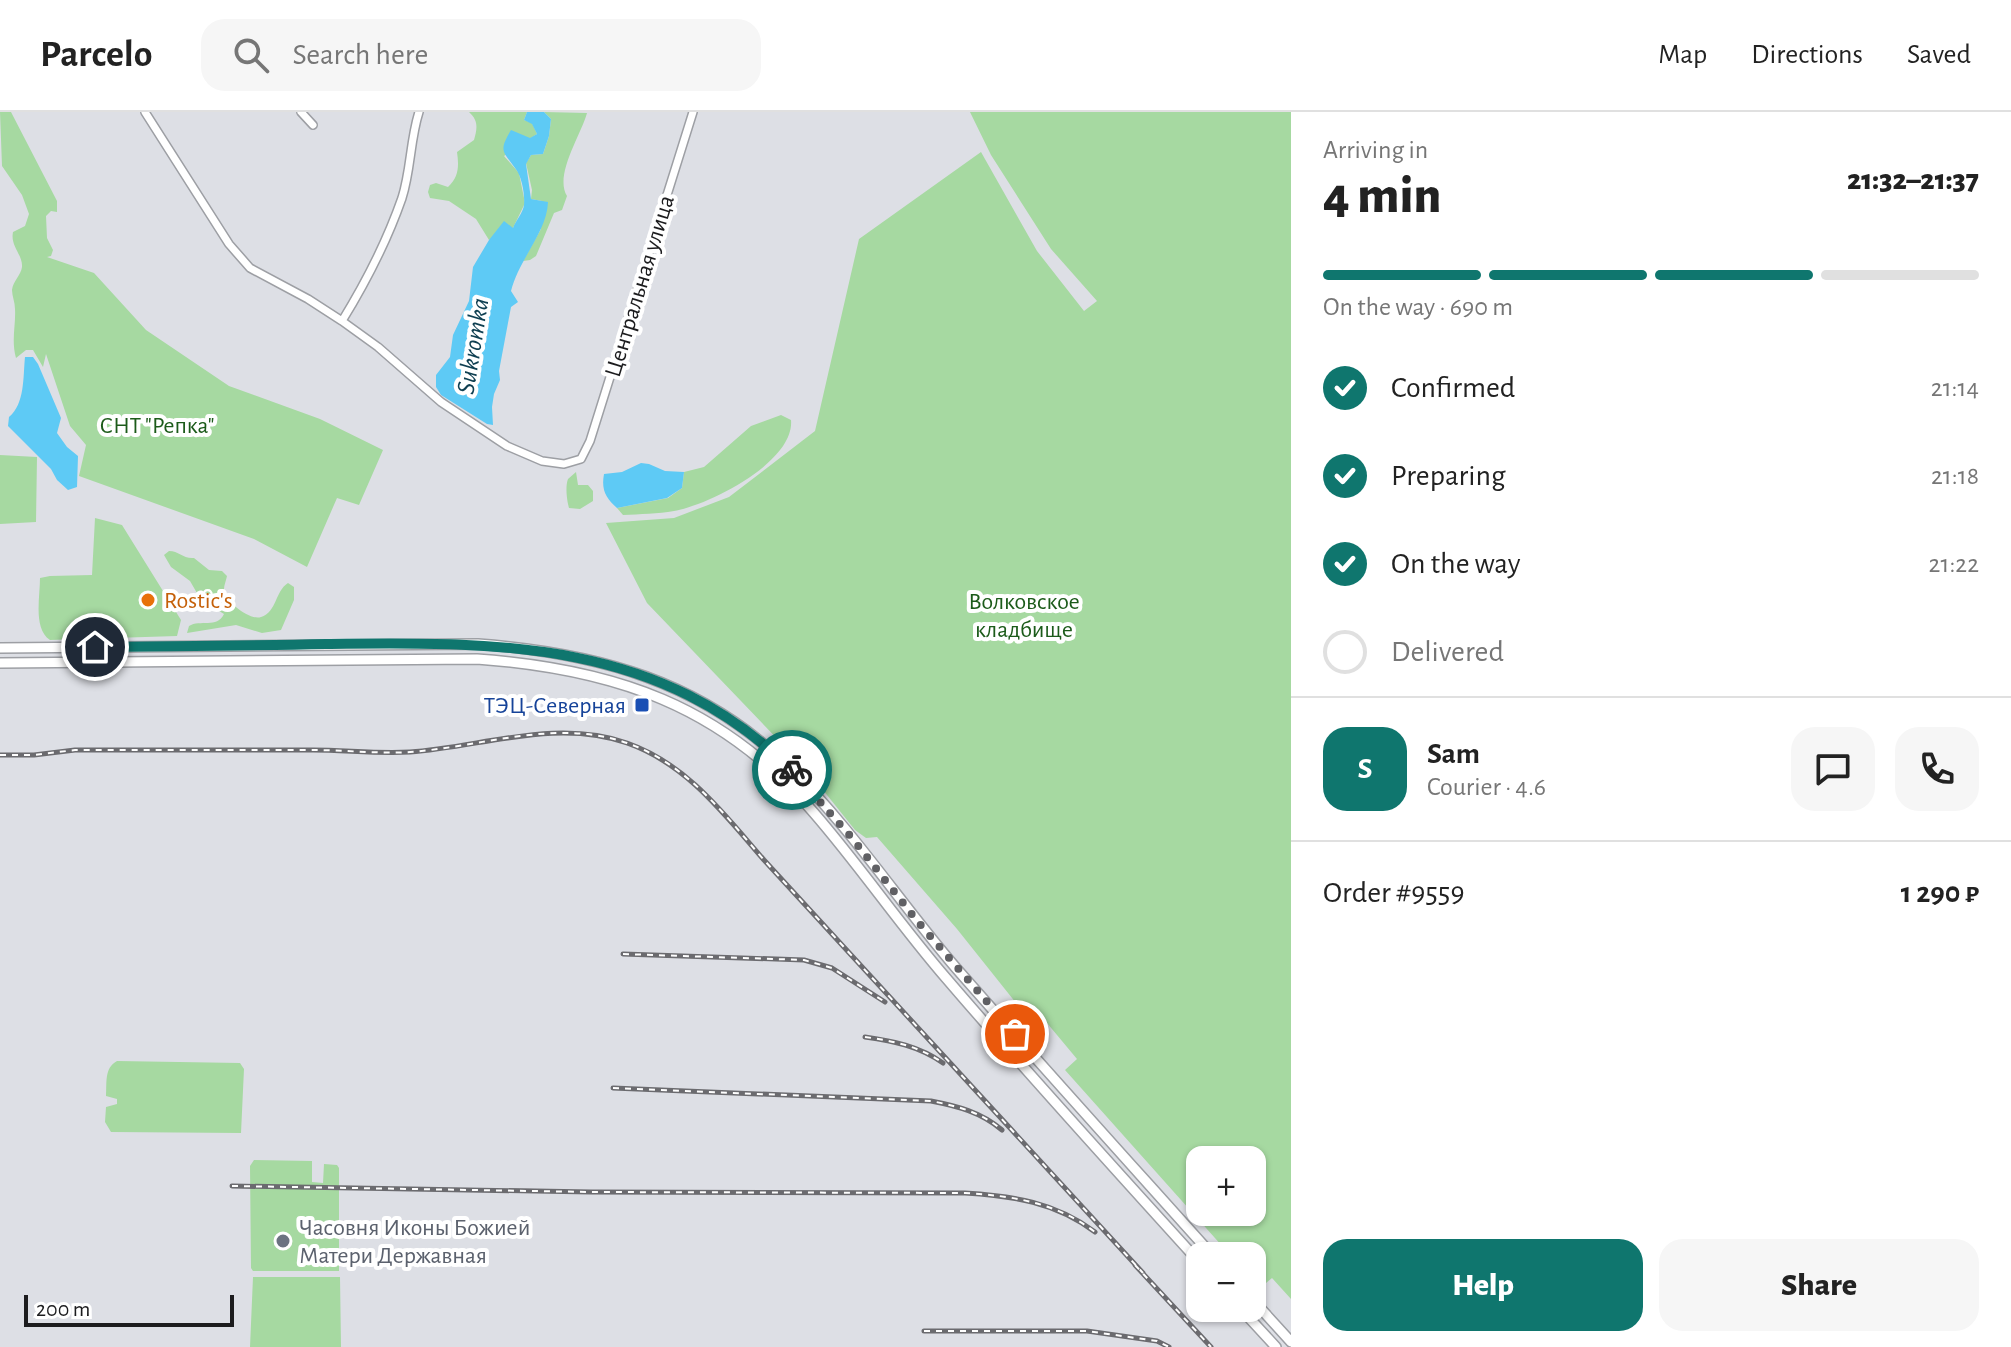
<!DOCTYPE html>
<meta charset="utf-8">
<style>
:root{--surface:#fff;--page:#f6f6f6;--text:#222;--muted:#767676;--line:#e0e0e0;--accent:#0f766e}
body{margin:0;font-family:"Alegreya Sans",sans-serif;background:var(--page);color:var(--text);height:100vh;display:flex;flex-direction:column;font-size:30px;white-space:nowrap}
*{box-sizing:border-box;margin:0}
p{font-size:26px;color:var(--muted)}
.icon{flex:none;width:44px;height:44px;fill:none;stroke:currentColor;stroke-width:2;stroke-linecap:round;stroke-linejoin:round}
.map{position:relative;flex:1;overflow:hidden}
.sheet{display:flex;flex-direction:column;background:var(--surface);width:720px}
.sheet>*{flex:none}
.controls{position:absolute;left:1186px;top:1034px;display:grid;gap:16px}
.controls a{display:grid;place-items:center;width:80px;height:80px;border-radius:16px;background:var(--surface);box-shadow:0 2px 6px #0004;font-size:40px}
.scale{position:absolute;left:24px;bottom:20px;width:210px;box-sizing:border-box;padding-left:8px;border:4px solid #1c1c1e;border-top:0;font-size:22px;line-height:28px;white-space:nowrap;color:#1c1c1e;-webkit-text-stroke:6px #fff;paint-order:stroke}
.pin{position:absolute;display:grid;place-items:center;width:68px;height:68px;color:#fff;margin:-34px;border:4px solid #fff;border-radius:50%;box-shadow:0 2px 8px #0007}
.courier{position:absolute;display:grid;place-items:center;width:80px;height:80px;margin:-40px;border:6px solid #0f766e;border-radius:50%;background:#fff;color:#222;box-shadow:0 2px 10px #0007}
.head em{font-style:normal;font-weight:800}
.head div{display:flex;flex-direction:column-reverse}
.head{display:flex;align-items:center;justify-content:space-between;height:136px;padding:0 32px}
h1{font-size:52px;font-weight:800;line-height:60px}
.bar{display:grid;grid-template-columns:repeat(4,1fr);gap:12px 8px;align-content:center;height:96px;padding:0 32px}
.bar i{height:10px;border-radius:6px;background:var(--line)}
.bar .current{background:var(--accent)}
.bar p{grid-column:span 4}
.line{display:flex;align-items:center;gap:20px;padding:0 32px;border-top:2px solid var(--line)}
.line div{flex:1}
.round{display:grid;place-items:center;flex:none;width:84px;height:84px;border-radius:24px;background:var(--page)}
ol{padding:0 32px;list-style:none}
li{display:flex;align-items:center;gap:24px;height:88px}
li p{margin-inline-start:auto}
li .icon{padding:8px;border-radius:50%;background:var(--accent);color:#fff;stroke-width:4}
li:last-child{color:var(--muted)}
li i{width:44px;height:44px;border:4px solid var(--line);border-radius:50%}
.button{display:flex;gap:16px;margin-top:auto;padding:16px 32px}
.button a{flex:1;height:92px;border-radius:24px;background:var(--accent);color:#fff;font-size:32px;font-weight:800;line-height:92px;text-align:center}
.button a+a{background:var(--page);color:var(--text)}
header{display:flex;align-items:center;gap:48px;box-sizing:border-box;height:112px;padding:0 40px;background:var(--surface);border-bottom:2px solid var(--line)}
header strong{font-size:38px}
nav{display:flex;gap:44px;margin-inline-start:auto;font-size:28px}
.search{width:560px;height:72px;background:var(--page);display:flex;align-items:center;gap:20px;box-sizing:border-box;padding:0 28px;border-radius:24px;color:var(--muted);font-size:30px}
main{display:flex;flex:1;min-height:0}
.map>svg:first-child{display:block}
</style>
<header>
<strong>Parcelo</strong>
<div class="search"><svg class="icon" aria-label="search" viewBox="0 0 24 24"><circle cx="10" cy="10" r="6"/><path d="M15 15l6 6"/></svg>Search here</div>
<nav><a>Map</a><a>Directions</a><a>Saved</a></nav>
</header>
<main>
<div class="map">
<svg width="1291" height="1235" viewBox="0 0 1291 1235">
<rect width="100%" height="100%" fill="#dddfe5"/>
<path fill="#a6d9a1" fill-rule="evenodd" d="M 0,0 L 11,0 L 57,89 L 57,100 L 51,99 L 46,104 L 47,126 L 53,138 L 51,144 L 47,145 L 94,161 L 146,218 L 229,274 L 320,307 L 383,338 L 359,393 L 337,386 L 307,455 L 254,427 L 79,364 L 86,333 L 70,314 L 46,242 L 43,255 L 33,238 L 26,238 L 16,246 C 11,228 16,213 15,197 C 15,190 12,184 12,178 C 13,169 21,163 22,155 C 23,143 10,134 13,120 L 25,114 L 29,102 L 22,83 L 2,54 Z
M 469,0 L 527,0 L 524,8 L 532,11 L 537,22 L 504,44 L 519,61 L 525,91 L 513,116 L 489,128 L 476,107 L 449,89 L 430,86 L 428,80 L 430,73 L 436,71 L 448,75 C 459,65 459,54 457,40 L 474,28 C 477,17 479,9 469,0 Z
M 544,0 L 587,1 C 581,23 554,63 567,84 L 562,98 L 554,101 L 536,144 L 530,148 L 523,149 L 541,117 L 542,89 L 531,87 L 532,78 L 526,51 L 531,43 L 543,42 L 549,24 L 551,7 Z
M 970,0 L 1291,0 L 1291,1187 L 1272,1166 L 1260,1176 L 1252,1167 L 1252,1144 L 1231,1144 L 1065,958 L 1077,947 L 1037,899 L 1028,906 L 957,817 L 877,725 L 866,726 L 855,718 L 807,658 L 647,491 L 606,411 L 674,406 L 729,385 L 815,319 L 859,127 L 981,40 L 1037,139 L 1084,199 L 1097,189 L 1051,137 L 991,43 ZM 1200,1048 L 1252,1048 L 1252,1100 L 1200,1100 Z
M 781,303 L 791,308 C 795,350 709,393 674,399 C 658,402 640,402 623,403 L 617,396 L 668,386 L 682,376 L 684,360 L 704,355 L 751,314 Z
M 0,343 L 37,345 L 36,410 L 0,412 Z
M 576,360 L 578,373 L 588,373 L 593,379 L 593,389 L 580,397 L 569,396 C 567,389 565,375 568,367 Z
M 95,406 L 122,413 L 181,508 L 177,524 L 50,528 C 33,516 40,486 40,466 L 50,464 L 92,463 Z
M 169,439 C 179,439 183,447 194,446 L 209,458 L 222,459 L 227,464 C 226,469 224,473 224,477 C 224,489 250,509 261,505 C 277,500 275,479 288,471 L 294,475 L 294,488 L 281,518 L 262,521 L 236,513 L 187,521 L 189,514 C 200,507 217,517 224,502 L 201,488 L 190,469 L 171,455 L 164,443 Z
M 117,949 L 240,951 L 244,957 L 241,1021 L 111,1020 L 105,1010 L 106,995 L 117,992 L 117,987 L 106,984 C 107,971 104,956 117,949 Z
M 254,1048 L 312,1049 L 312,1070 L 323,1071 L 324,1052 L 337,1053 L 339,1056 L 339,1159 L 253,1159 L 251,1156 L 250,1054 Z
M 253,1165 L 340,1165 L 341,1235 L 250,1235 Z"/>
<path fill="#5ecaf5" d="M 527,0 L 544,0 L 551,7 L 549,24 L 543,42 L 531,43 L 526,52 L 531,87 L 548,90 C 547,120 519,147 511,179 L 518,190 L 511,195 L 499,259 L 500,268 L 494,282 L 492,295 L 493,313 L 487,312 L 441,283 L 436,275 L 436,263 L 450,245 L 453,223 L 469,189 L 473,155 L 489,128 L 504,109 L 513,116 C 516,108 523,101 524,93 C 525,83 522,64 515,56 C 502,38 499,39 511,18 L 530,26 L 537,22 L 532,12 L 524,8 Z
M 25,245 L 33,245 L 38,252 L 61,306 L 57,321 L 67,335 L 78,344 L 77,375 L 68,378 L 57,368 L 51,357 L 8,314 L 9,305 C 25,292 23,265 25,245 Z
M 641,351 L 649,352 L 665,359 L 684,360 L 682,376 L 667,386 L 617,396 C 606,386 601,378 604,362 L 622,360 Z"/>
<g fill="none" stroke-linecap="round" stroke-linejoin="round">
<g stroke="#9d9fa4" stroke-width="10">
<path id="street" d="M 145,0 L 229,132 L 250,156 L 308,187 L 342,209 L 378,235 L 441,290 L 507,334 L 542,349 L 564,352 L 581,347 L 590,329 L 693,0
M 301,0 L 313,13
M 342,209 C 366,170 387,129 402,86 C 411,58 410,28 419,0"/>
</g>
<g stroke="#9d9fa4" stroke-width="12">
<path id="secondary" d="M 0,536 L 478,532 C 598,541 702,569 790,656 C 852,717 900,791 956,856 C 1041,953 1127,1048 1213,1144
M 0,551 L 477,547 C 614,557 722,593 814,701 C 860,754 900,813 946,866 C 1029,963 1115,1057 1200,1151
M 1252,1187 L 1291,1230
M 1240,1196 L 1276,1235"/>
</g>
<use href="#street" stroke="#fff" stroke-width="7"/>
<use href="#secondary" stroke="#fff" stroke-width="9"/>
<g stroke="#6b6b6f" stroke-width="5">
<path id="rail" d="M 0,643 L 34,643 L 75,638 C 154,638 233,638 313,638 C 345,638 378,642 410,640 C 482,635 556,606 627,631 C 687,652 724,702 764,748 L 1143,1161
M 623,842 L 804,848 L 832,856 L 885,890
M 865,925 C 893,929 919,934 943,951
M 613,976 L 931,989 C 957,994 981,1000 1002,1018
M 232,1074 L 591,1080 L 965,1081 C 1013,1084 1055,1090 1095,1120
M 1135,1153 L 1211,1235
M 924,1219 L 1087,1219 L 1157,1229 L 1169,1235"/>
</g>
<use href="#rail" stroke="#fff" stroke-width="2" stroke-dasharray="6" stroke-linecap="butt"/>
</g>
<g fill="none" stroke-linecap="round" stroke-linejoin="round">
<path stroke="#606064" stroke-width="8" stroke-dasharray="0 14.4" d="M 792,658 L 852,726 L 918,810 L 1015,922"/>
<path stroke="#0f766e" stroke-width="10" d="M 95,535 C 172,534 249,534 326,532 C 500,530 659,527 792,658"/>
</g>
<circle fill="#e8710a" stroke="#fff" stroke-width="3" cx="148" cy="488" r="8"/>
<rect fill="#1a4fb4" stroke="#fff" stroke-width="3" x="634" y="585" width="16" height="16" rx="4"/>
<circle fill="#6b7280" stroke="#fff" stroke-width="3" cx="283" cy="1129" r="8"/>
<g text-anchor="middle" stroke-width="8" stroke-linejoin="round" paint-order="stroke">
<g font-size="24" fill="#1c1c1e" stroke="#fff">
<text transform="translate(639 174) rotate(-73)" y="8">Центральная улица</text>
</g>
<g font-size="24" fill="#1c5b1a" stroke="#fff">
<text x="157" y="321">СНТ "Репка"</text>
<text x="1024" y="497">Волковское<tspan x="1024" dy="28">кладбище</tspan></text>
</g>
<g font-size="24" fill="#c56008" stroke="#fff" text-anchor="start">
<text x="164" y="496">Rostic's</text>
</g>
<g font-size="24" fill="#164399" stroke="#fff" text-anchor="end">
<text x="626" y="601">ТЭЦ-Северная</text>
</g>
<g font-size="24" fill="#5b616d" stroke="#fff" text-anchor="start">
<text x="299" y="1123">Часовня Иконы Божией<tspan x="299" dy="28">Матери Державная</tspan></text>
</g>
<g font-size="26" font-style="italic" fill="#0f3f51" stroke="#fff">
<text transform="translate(472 234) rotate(-81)" y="9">Sukromka</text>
</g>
</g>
</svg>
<div class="controls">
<a>+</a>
<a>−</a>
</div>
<div class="scale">200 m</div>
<div class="pin" style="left:1015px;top:922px;background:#ea580c"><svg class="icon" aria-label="bag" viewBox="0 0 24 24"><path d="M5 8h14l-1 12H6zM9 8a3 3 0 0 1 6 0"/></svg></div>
<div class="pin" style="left:95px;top:535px;background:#1f2937"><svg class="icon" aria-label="home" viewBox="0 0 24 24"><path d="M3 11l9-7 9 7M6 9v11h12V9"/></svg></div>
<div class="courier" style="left:792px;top:658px"><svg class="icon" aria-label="bike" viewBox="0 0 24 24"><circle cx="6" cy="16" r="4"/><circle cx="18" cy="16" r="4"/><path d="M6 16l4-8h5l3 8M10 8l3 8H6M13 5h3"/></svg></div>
</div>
<section class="sheet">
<div class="head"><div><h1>4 min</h1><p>Arriving in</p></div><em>21:32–21:37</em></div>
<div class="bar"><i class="current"></i><i class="current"></i><i class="current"></i><i></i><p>On the way · 690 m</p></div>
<ol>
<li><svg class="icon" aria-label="check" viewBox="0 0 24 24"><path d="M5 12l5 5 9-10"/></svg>Confirmed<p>21:14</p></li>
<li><svg class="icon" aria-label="check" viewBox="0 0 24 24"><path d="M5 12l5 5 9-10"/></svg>Preparing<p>21:18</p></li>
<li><svg class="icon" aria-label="check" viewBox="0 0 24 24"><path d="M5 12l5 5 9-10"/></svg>On the way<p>21:22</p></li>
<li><i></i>Delivered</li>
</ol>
<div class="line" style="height:144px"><b class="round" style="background:var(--accent);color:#fff">S</b><div><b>Sam</b><p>Courier · 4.6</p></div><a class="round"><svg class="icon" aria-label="chat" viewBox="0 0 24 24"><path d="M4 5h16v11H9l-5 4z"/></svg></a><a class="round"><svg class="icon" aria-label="phone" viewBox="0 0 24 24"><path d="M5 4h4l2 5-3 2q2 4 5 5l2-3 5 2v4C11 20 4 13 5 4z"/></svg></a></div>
<div class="line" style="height:104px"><div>Order #9559</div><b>1 290 ₽</b></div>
<div class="button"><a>Help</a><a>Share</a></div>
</section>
</main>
